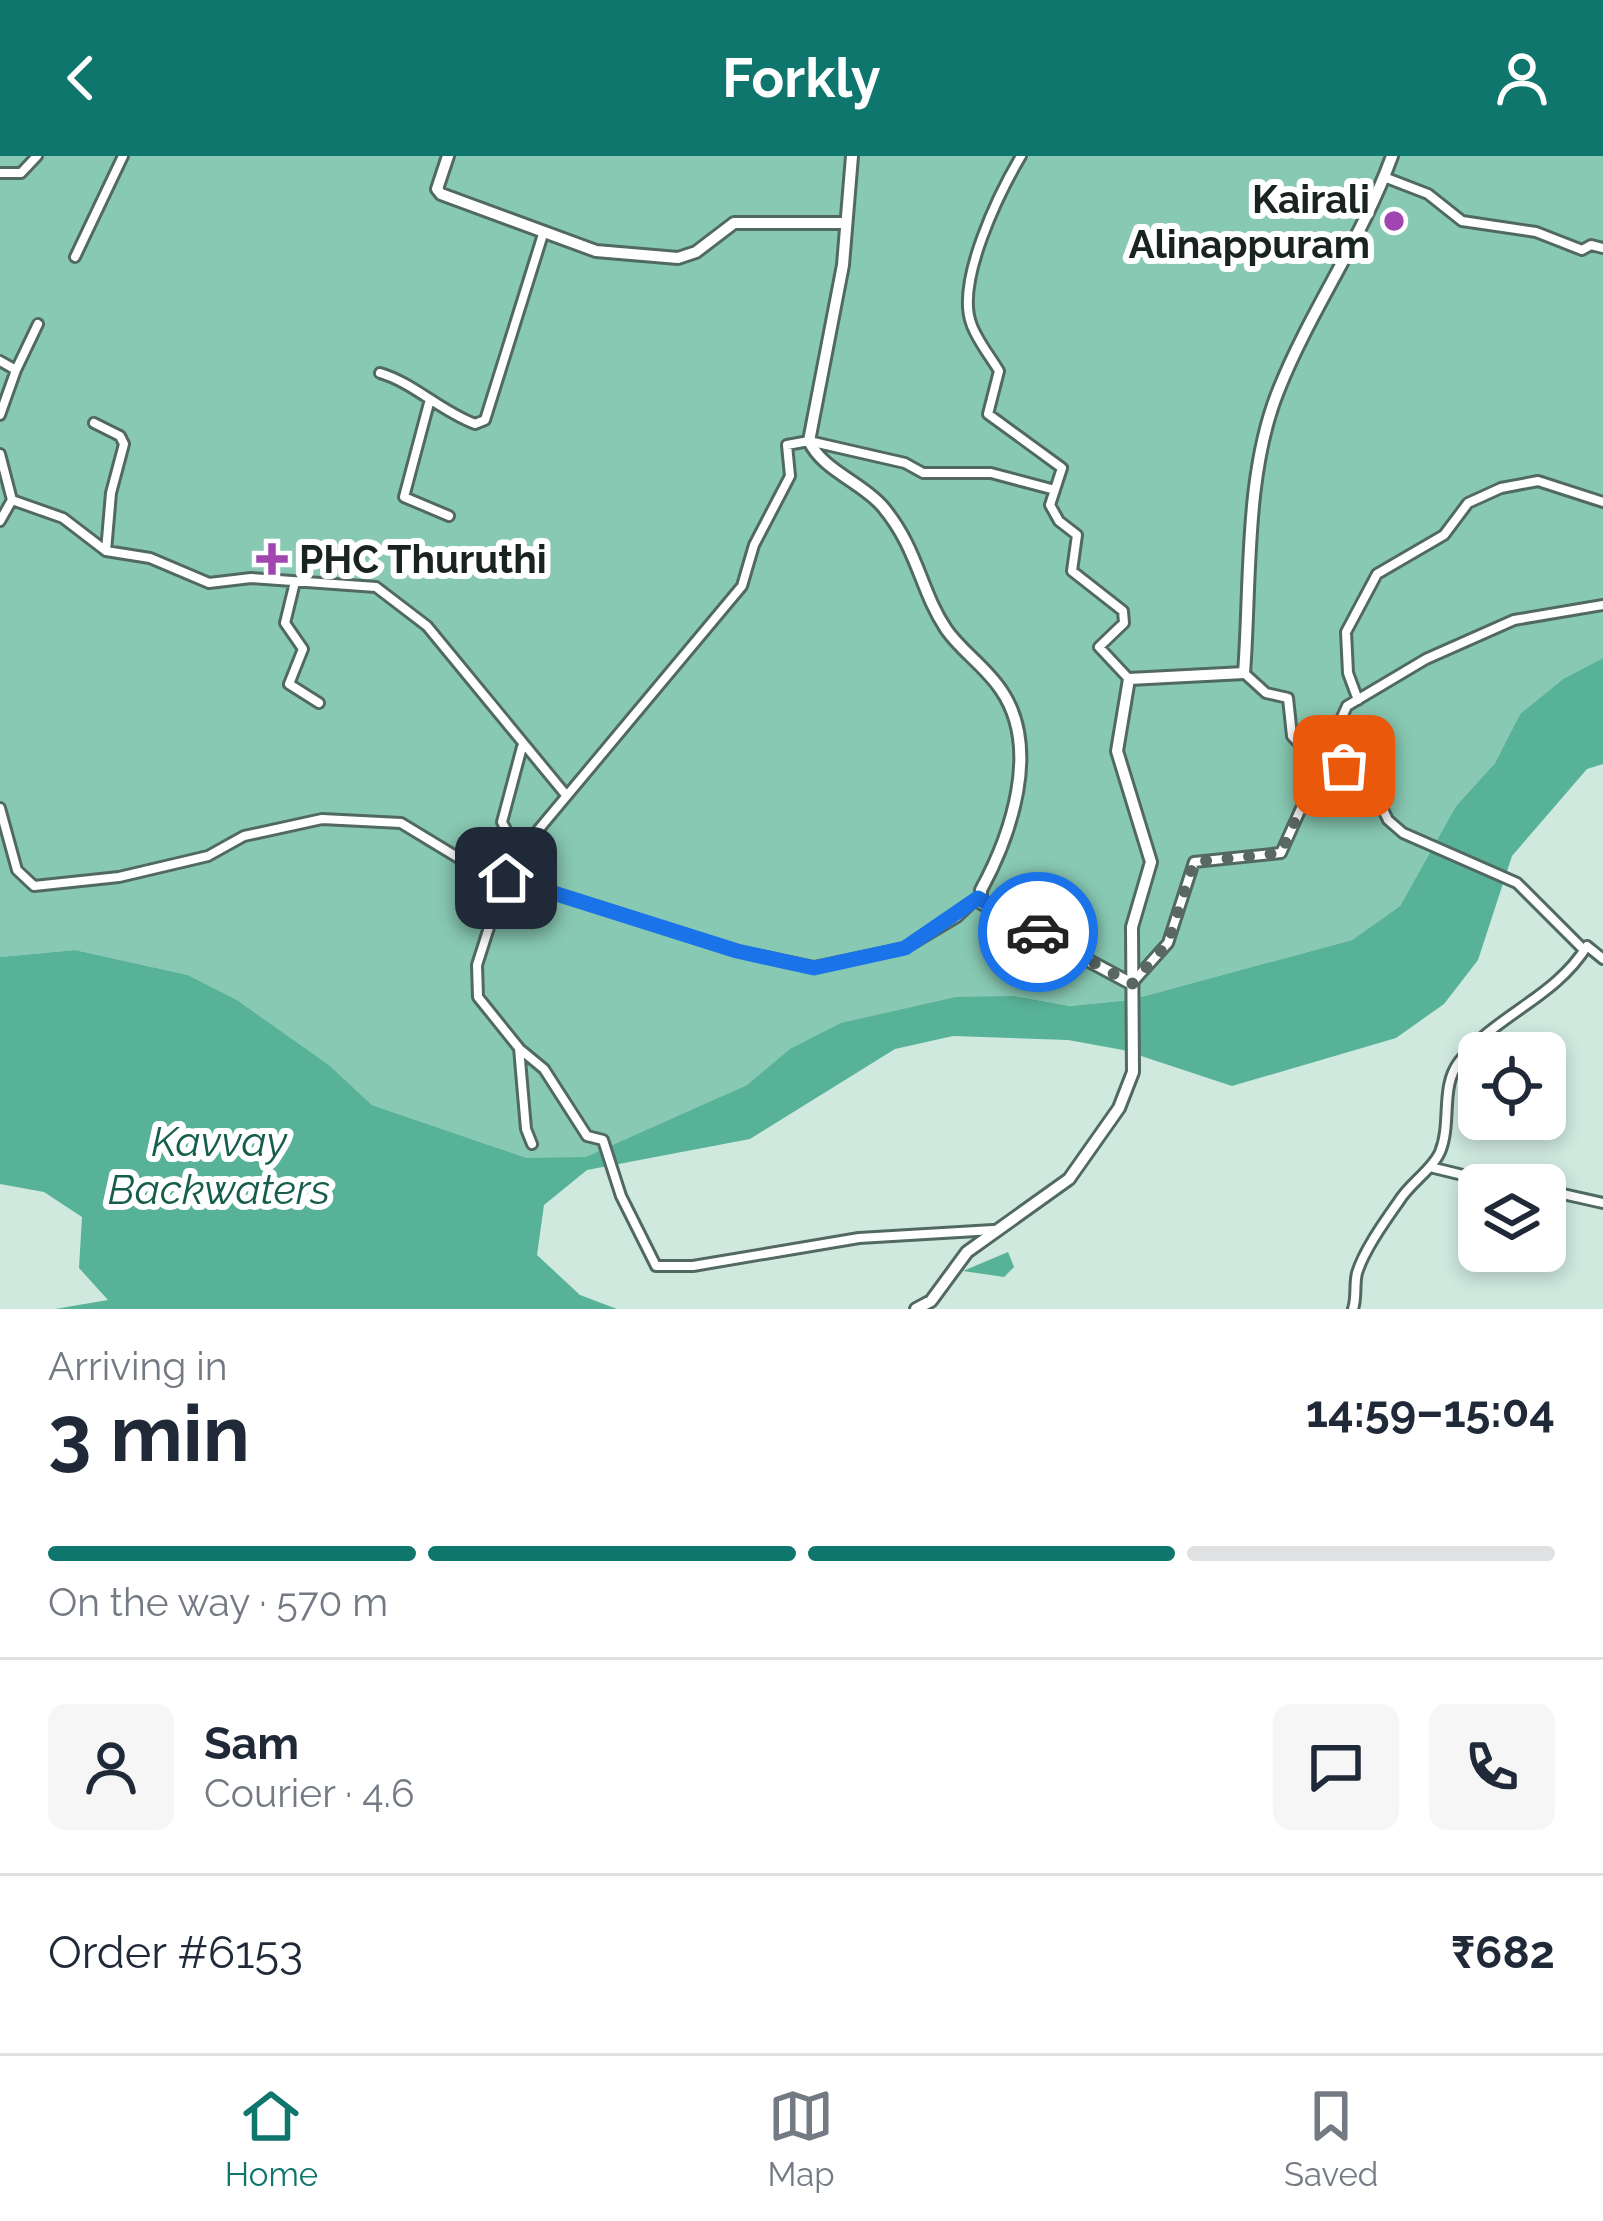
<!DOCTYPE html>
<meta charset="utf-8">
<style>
:root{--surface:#fff;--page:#f6f6f7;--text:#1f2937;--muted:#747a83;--line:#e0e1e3;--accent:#0f766e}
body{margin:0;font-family:Raleway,sans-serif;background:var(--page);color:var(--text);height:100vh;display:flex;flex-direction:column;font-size:45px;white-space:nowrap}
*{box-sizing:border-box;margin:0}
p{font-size:39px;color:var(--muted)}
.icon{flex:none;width:66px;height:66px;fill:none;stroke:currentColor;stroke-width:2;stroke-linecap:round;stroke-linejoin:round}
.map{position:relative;height:1153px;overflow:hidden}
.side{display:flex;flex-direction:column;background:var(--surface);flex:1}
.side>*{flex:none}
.tools{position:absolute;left:1458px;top:876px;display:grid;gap:24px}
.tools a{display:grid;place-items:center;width:108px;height:108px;border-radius:18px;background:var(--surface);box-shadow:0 6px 18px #0003;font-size:60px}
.pin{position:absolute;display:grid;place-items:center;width:102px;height:102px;color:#fff;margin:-51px;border-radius:24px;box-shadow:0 6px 18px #0006}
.courier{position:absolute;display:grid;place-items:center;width:120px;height:120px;margin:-60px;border:9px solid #1a73e8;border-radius:50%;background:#fff;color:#222;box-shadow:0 3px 15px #0007}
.head em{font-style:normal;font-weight:700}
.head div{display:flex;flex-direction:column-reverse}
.head{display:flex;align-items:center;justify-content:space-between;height:204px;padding:0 48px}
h1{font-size:78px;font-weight:700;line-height:90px}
.bar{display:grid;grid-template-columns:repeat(4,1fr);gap:18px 12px;align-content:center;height:144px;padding:0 48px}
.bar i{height:15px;border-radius:9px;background:var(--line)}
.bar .current{background:var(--accent)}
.bar p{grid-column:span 4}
.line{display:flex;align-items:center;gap:30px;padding:0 48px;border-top:3px solid var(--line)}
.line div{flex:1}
.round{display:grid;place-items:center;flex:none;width:126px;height:126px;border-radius:18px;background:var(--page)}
header{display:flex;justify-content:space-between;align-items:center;height:156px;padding:0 48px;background:var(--accent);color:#fff;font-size:54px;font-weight:700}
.tabs{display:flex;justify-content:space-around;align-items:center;height:168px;border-top:3px solid var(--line);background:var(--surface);font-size:33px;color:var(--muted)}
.tabs a{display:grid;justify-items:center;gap:6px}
.tabs .current{color:var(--accent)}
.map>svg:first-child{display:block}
</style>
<header><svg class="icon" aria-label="back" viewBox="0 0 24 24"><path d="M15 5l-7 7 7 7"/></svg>Forkly<svg class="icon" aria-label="person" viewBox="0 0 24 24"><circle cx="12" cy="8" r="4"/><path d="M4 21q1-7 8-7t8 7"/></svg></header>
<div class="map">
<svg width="1603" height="1153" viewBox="0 0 1603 1153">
<rect width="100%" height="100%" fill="#cfe9df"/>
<path fill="#88c9b3" d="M 0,0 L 1603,0 L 1603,502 L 1563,523 L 1520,558 L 1495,607 L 1456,650 L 1400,750 L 1352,784 L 1130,844 L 1070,850 L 1015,840 L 790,894 L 747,929 L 586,1002 L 527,1002 L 372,949 L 329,909 L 237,844 L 188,819 L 75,794 L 0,801 Z"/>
<path fill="#58b297" d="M 1603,502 L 1603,608 L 1587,613 L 1512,700 L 1478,804 L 1444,848 L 1396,882 L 1232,930 L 1123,894 L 1068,884 L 953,880 L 895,893 L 750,983 L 587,1014 L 544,1049 L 537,1099 L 580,1139 L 617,1153 L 55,1153 L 108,1144 L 79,1112 L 82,1061 L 44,1036 L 0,1028 L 0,801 L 75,794 L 188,819 L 237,844 L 329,909 L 372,949 L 527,1002 L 586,1001 L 747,929 L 790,893 L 841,867 L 956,841 L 1015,840 L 1070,850 L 1130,844 L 1352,784 L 1400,750 L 1456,650 L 1495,607 L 1520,558 L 1563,523 Z
M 1008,1096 L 1014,1111 L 1004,1121 L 963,1115 Z"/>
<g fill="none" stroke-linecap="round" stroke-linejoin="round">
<g stroke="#516961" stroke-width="14">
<path id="street" d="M 1021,0 C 999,37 956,125 971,167 C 976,183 990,200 999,215 L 988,258 L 1062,312 L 1050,349 L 1059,365 L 1077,379 L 1072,415 L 1123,455 L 1124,467 L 1099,491 L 1129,523
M 0,17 L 21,17 L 37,0
M 1384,21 L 1428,38 L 1462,65 L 1536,76 L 1582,94 L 1591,89 L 1603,92
M 75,101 L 123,0
M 0,205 L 16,214 L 0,259
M 16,214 L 38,168
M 380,217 C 414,227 440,255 475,268 L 485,264 L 544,75
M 429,247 L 404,341 L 449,360
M 94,267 L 120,280 L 124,288 L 111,337 L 106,395
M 0,298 L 12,344 L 63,362 L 106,395 L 150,402 L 209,427 L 251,422 L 376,431 L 427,470 L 566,639
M 0,365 L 12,344
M 295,426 L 285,467 L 303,493 L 289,528 L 319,547
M 1244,517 L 1266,537 L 1288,542 L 1292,580 L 1307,596 L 1365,616 L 1388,664 L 1403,677 L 1517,727 L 1584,794
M 1358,544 L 1348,517 L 1346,476 L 1377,418 L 1444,379 L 1468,347 L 1501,332 L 1538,325 L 1603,346
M 0,652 L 17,714 L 34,730 L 119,721 L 208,700 L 244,680 L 322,663 L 401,667 L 462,704 L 506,722 L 737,795 L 814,811 L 905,792 L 957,761 L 978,741
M 518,697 L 502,666 L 522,591
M 490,715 L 496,698
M 1133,826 L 1168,787 L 1194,706 L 1281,697 L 1347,550 L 1426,503 L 1514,464 L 1603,449
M 521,894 L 544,913 L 587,980 L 603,984 L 621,1040 L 656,1110 L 693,1110 L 859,1082 L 993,1074
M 532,988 L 526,973 L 519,892 L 478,841 L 477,809 L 509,709 L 742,430 L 754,389 L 790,320 L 787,289 L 809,285 L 905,307 L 923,317 L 991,317 L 1055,334
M 1430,1011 L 1504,1029
M 1545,1034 L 1603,1047
M 1353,1153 C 1357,1141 1354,1129 1357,1117 C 1364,1094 1385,1065 1399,1045 C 1410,1027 1432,1014 1440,996 C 1452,967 1440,931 1459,906 C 1495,859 1555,842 1587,790 L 1603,803"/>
</g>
<g stroke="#516961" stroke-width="16">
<path id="secondary" d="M 448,0 L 437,33 L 441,38 L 596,95 L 678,102 L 696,96 L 734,67 L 844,67
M 852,0 L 843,109 L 809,285 C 823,315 862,326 883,351 C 918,393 920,434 946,473 C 961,495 985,510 1001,534 C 1041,592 1011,679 981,734 L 981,747 L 1132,828
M 916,1153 L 931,1145 L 967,1096 L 1069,1023 L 1119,952 L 1133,916 L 1132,771 L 1151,706 L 1117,595 L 1129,523 L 1244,517 C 1251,427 1244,318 1279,233 C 1311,153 1362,83 1392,0"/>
</g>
<use href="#street" stroke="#fff" stroke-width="8"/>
<use href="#secondary" stroke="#fff" stroke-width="10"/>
</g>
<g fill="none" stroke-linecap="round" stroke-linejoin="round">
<path stroke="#596862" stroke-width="12" stroke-dasharray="0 21.6" d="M 1038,776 L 1132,828 L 1168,787 L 1194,706 L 1281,697 L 1323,601 L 1344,610"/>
<path stroke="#1a73e8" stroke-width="15" d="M 506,722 L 737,795 L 814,812 L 905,792 L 978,742 L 1038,776"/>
</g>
<g fill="#a146b1" stroke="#fff" stroke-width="4.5">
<circle cx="1394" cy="65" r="12"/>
<path d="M266 385h12v12h12v12h-12v12h-12v-12h-12v-12h12z"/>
</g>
<g text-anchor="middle" stroke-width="12" stroke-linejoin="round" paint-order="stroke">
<g font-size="39" font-weight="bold" fill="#19231f" stroke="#fff" text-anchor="end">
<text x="1370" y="57">Kairali<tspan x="1370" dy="45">Alinappuram</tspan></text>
<text x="299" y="417" text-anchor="start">PHC Thuruthi</text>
</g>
<g font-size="42" font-style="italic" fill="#165e4c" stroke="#fff">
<text x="219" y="1000">Kavvay<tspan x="219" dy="48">Backwaters</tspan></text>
</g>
</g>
</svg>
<div class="tools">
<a><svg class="icon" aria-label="locate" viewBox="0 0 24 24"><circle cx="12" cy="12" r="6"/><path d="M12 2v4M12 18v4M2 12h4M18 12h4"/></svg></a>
<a><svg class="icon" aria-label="layers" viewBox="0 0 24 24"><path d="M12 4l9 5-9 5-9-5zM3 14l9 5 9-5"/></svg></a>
</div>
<div class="pin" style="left:1344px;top:610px;background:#ea580c"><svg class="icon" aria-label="bag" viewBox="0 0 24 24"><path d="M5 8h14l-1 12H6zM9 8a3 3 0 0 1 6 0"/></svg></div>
<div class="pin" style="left:506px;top:722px;background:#1f2937"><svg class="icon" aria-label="home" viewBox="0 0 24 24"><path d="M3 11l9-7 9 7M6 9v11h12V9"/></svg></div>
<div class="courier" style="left:1038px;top:776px"><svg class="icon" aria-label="car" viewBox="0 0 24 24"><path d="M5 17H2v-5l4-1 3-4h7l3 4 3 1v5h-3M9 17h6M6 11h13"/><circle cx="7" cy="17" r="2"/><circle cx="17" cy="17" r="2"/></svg></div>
</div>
<section class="side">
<div class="head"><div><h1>3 min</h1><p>Arriving in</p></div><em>14:59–15:04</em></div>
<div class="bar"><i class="current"></i><i class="current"></i><i class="current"></i><i></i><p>On the way · 570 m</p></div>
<div class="line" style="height:216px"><a class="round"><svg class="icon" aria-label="person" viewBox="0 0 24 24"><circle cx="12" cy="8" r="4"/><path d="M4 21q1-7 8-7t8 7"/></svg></a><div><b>Sam</b><p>Courier · 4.6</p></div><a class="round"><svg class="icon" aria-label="chat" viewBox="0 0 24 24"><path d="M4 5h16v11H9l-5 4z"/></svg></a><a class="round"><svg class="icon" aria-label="phone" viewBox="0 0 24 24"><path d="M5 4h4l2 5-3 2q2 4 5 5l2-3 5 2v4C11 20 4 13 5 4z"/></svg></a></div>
<div class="line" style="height:156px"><div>Order #6153</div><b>₹682</b></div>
</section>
<nav class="tabs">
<a class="current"><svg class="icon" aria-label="home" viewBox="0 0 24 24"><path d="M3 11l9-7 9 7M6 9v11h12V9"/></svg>Home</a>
<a><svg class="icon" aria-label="map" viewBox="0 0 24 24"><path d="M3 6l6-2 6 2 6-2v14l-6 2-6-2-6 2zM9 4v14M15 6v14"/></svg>Map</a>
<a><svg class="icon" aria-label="saved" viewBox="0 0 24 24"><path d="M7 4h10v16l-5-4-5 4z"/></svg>Saved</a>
</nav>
